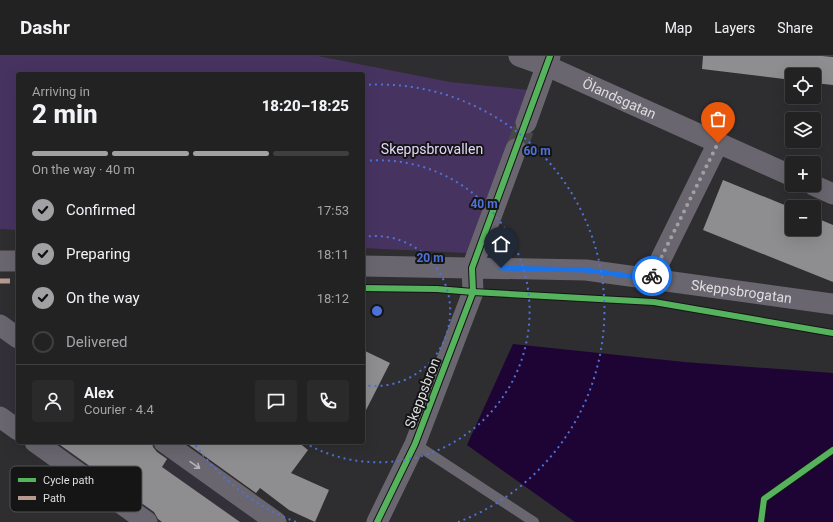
<!DOCTYPE html>
<meta charset="utf-8">
<style>
:root{--surface:#222223;--page:#2a2a2b;--text:#f1f3f6;--muted:#a2a4a6;--line:#3f3f41;--accent:#a1a0a3}
body{margin:0;font-family:Roboto,sans-serif;background:var(--page);color:var(--text);height:100vh;display:flex;flex-direction:column;font-size:15px;white-space:nowrap}
*{box-sizing:border-box;margin:0}
p{font-size:13px;color:var(--muted)}
.icon{flex:none;width:22px;height:22px;fill:none;stroke:currentColor;stroke-width:2;stroke-linecap:round;stroke-linejoin:round}
.map{position:relative;flex:1;overflow:hidden}
.drawer{position:absolute;left:16px;top:16px;width:349px;height:372px;display:flex;flex-direction:column;background:var(--surface);border-radius:4px;box-shadow:0 4px 16px #0002,0 0 0 1px var(--line)}
.drawer>*{flex:none}
.fabs{position:absolute;left:785px;top:12px;display:grid;gap:8px}
.fabs a{display:grid;place-items:center;width:36px;height:36px;border-radius:4px;background:var(--surface);box-shadow:0 4px 16px #0002,0 0 0 1px var(--line);font-size:20px}
.pin{position:absolute;display:grid;place-items:center;width:34px;height:34px;color:#fff;margin:-41px -17px;border-radius:50% 50% 50% 0;rotate:-45deg;box-shadow:0 0 4px #0007}
.pin .icon{rotate:45deg}
.courier{position:absolute;display:grid;place-items:center;width:40px;height:40px;margin:-20px;border:3px solid #1a73e8;border-radius:50%;background:#fff;color:#222;box-shadow:0 1px 5px #0007}
.summary em{font-style:normal;font-weight:800}
.summary div{display:flex;flex-direction:column-reverse}
.summary{display:flex;align-items:center;justify-content:space-between;height:68px;padding:0 16px}
h1{font-size:26px;font-weight:800;line-height:30px}
.bar{display:grid;grid-template-columns:repeat(4,1fr);gap:6px 4px;align-content:center;height:48px;padding:0 16px}
.bar i{height:5px;border-radius:3px;background:var(--line)}
.bar .on{background:var(--accent)}
.bar p{grid-column:span 4}
.line{display:flex;align-items:center;gap:10px;padding:0 16px;border-top:1px solid var(--line)}
.line div{flex:1}
.round{display:grid;place-items:center;flex:none;width:42px;height:42px;border-radius:4px;background:var(--page)}
ol{padding:0 16px;list-style:none}
li{display:flex;align-items:center;gap:12px;height:44px}
li p{margin-inline-start:auto}
li .icon{padding:4px;border-radius:50%;background:var(--accent);color:#111;stroke-width:4}
li:last-child{color:var(--muted)}
li i{width:22px;height:22px;border:2px solid var(--line);border-radius:50%}
header{display:flex;align-items:center;gap:24px;box-sizing:border-box;height:56px;padding:0 20px;background:var(--surface);border-bottom:1px solid var(--line)}
header strong{font-size:19px}
nav{display:flex;gap:22px;margin-inline-start:auto;font-size:14px}
.map>svg:first-child{display:block}
</style>
<header>
<strong>Dashr</strong>
<nav><a>Map</a><a>Layers</a><a>Share</a></nav>
</header>
<div class="map">
<svg width="833" height="466" viewBox="0 0 833 466">
<rect width="100%" height="100%" fill="#2e2d2f"/>
<path fill="#343039" d="M 0,281 L 18,293 L 18,367 L 0,354 Z
M 45,386 L 150,386 L 264,466 L 156,466 Z"/>
<path fill="#473360" d="M 0,0 L 318,0 L 450,26 L 529,34 L 467,197 L 363,192 L 363,18 L 18,18 L 18,174 L 0,173 Z"/>
<path fill="#1e0434" d="M 513,288 L 684,306 L 833,317 L 833,466 L 575,466 L 467,389 Z"/>
<g fill="none" stroke-linecap="round" stroke-linejoin="round">
<path stroke="#d0b2f9" stroke-width="1" stroke-dasharray="5 4" stroke-linecap="butt" d="M 761,466 L 764,443 L 833,394"/>
</g>
<path fill="#8e8d8f" d="M 703,0 L 822,0 L 833,1 L 833,29 L 814,27 L 814,19 L 792,19 L 792,24 L 702,13 Z
M 723,124 L 792,152 L 792,173 L 814,173 L 814,161 L 833,169 L 833,226 L 703,174 Z
M 363,294 L 390,307 L 363,360 Z
M 56,386 L 152,386 L 153,391 L 157,396 L 167,403 L 162,411 L 240,466 L 162,466 L 158,463 L 154,456 Z
M 185,386 L 298,386 L 308,394 L 291,417 L 329,434 L 315,466 L 289,454 L 260,432 L 256,437 Z"/>
<g fill="none" stroke-linecap="round" stroke-linejoin="round">
<path stroke="#49484a" stroke-width="21" stroke-dasharray="21 10" stroke-linecap="butt" d="M 516,93 L 526,67"/>
<path stroke="#6a666f" stroke-width="10" d="M 415,388 L 534,466"/>
<g stroke="#6a666f" stroke-width="21">
<path id="s1" d="M 519,0 L 547,10 L 792,120"/>
<path d="M 526,67 L 550,0"/>
<path d="M 813,129 L 833,138"/>
<path d="M 0,205 L 18,205"/>
<path id="s2" d="M 363,210 L 586,214 L 833,248"/>
<path d="M 651,223 L 718,87"/>
<path d="M 0,269 L 18,282"/>
<path d="M 0,361 L 18,374"/>
<path d="M 35,386 L 147,466"/>
<path d="M 164,386 L 276,466"/>
<path d="M 377,466 L 415,388 L 473,236 L 472,212 L 516,93"/>
</g>
<path stroke="#b69a8f" stroke-width="5" stroke-dasharray="10 5" stroke-linecap="butt" d="M 0,225 L 18,225"/>
<g stroke="#151516" stroke-width="8">
<path id="cycleway" d="M 363,232 L 437,233 L 473,236 L 654,246 L 833,277
M 377,466 L 415,388 L 473,236 L 472,212 L 550,0
M 761,466 L 764,443 L 833,394"/>
</g>
<use href="#cycleway" stroke="#56b35d" stroke-width="6"/>
</g>
<defs><path id="oneway-shaft" d="M-6 0H5M1.5-3L5.5 0L1.5 3" fill="none" stroke-width="1.6" stroke-linecap="round" stroke-linejoin="round"/></defs>
<use stroke="#b6b4b9" href="#oneway-shaft" transform="translate(195 409) rotate(35)"/>
<g fill="none" stroke-linecap="round" stroke-linejoin="round">
<path stroke="#a1a0a3" stroke-width="4" stroke-dasharray="0 7.2" d="M 652,220 L 718,87"/>
<path stroke="#1a73e8" stroke-width="5" d="M 501,212 L 586,214 L 651,223 L 652,220"/>
</g>
<g fill="none" stroke="#4e72da" stroke-width="2" stroke-dasharray="2 4">
<path d="M363 181A75 75 0 1 1 363 329"/>
<path d="M364 105A151 151 0 1 1 303 386"/>
<path d="M296 466A226 226 0 0 1 193 386M363 29A226 226 0 0 1 458 466"/>
</g>
<g text-anchor="middle" stroke-width="4" stroke-linejoin="round" paint-order="stroke">
<g font-size="14" fill="#dfdee1" stroke="#151516">
<text dy="5" stroke="none"><textPath href="#s1" startOffset="109">Ölandsgatan</textPath></text>
<text dy="5" stroke="none"><textPath href="#s2" startOffset="380">Skeppsbrogatan</textPath></text>
<text transform="translate(422 337) rotate(-69)" y="5">Skeppsbron</text>
</g>
<g font-size="14" fill="#e4d5fa" stroke="#151516">
<text x="432" y="98">Skeppsbrovallen</text>
</g>
</g>
<rect x="10" y="410" width="132" height="46" rx="6" fill="#151516" stroke="#525153" stroke-width="1"/>
<rect x="18" y="422" width="18" height="4" fill="#56b35d"/>
<rect x="18" y="440" width="18" height="4" fill="#b69a8f"/>
<g font-size="11" fill="#dfdee1">
<text x="43" y="428">Cycle path</text>
<text x="43" y="446">Path</text>
</g>
<circle cx="377" cy="255" r="6" fill="#4e72da" stroke="#151516" stroke-width="2"/>
<g font-size="12" text-anchor="middle" font-weight="bold" fill="#4e72da" stroke="#151516" stroke-width="4" stroke-linejoin="round" paint-order="stroke">
<text x="537" y="99">60 m</text>
<text x="484" y="152">40 m</text>
<text x="430" y="206">20 m</text>
</g>
</svg>
<div class="fabs">
<a><svg class="icon" aria-label="locate" viewBox="0 0 24 24"><circle cx="12" cy="12" r="6"/><path d="M12 2v4M12 18v4M2 12h4M18 12h4"/></svg></a>
<a><svg class="icon" aria-label="layers" viewBox="0 0 24 24"><path d="M12 4l9 5-9 5-9-5zM3 14l9 5 9-5"/></svg></a>
<a>+</a>
<a>−</a>
</div>
<div class="pin" style="left:718px;top:87px;background:#ea580c"><svg class="icon" aria-label="bag" viewBox="0 0 24 24"><path d="M5 8h14l-1 12H6zM9 8a3 3 0 0 1 6 0"/></svg></div>
<div class="pin" style="left:501px;top:212px;background:#1f2937"><svg class="icon" aria-label="home" viewBox="0 0 24 24"><path d="M3 11l9-7 9 7M6 9v11h12V9"/></svg></div>
<div class="courier" style="left:652px;top:220px"><svg class="icon" aria-label="bike" viewBox="0 0 24 24"><circle cx="6" cy="16" r="4"/><circle cx="18" cy="16" r="4"/><path d="M6 16l4-8h5l3 8M10 8l3 8H6M13 5h3"/></svg></div>
<section class="drawer">
<div class="summary"><div><h1>2 min</h1><p>Arriving in</p></div><em>18:20–18:25</em></div>
<div class="bar"><i class="on"></i><i class="on"></i><i class="on"></i><i></i><p>On the way · 40 m</p></div>
<ol>
<li><svg class="icon" aria-label="check" viewBox="0 0 24 24"><path d="M5 12l5 5 9-10"/></svg>Confirmed<p>17:53</p></li>
<li><svg class="icon" aria-label="check" viewBox="0 0 24 24"><path d="M5 12l5 5 9-10"/></svg>Preparing<p>18:11</p></li>
<li><svg class="icon" aria-label="check" viewBox="0 0 24 24"><path d="M5 12l5 5 9-10"/></svg>On the way<p>18:12</p></li>
<li><i></i>Delivered</li>
</ol>
<div class="line" style="height:72px"><a class="round"><svg class="icon" aria-label="person" viewBox="0 0 24 24"><circle cx="12" cy="8" r="4"/><path d="M4 21q1-7 8-7t8 7"/></svg></a><div><b>Alex</b><p>Courier · 4.4</p></div><a class="round"><svg class="icon" aria-label="chat" viewBox="0 0 24 24"><path d="M4 5h16v11H9l-5 4z"/></svg></a><a class="round"><svg class="icon" aria-label="phone" viewBox="0 0 24 24"><path d="M5 4h4l2 5-3 2q2 4 5 5l2-3 5 2v4C11 20 4 13 5 4z"/></svg></a></div>
</section>
</div>
